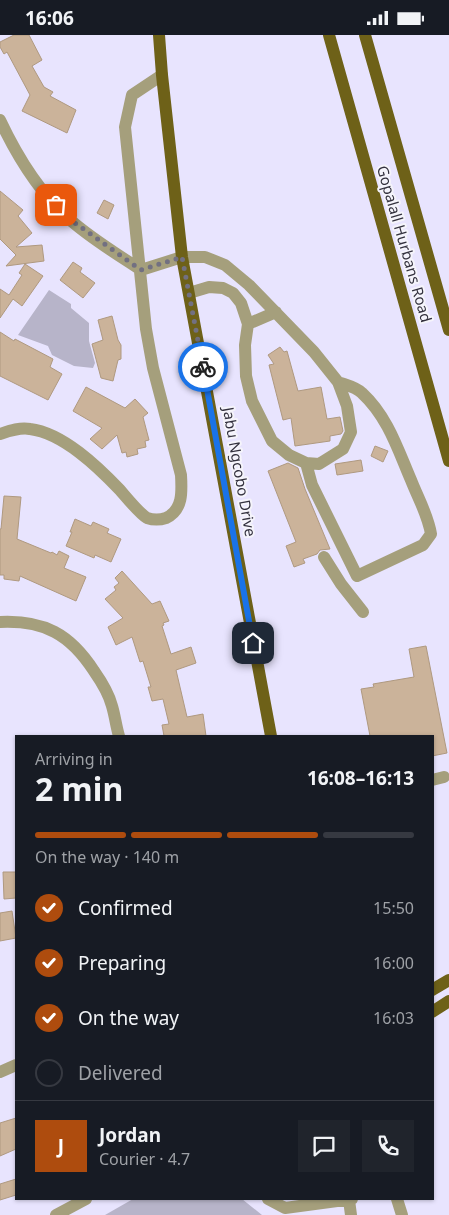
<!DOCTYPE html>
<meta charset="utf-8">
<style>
:root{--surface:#171b24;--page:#20242c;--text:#f1f3f6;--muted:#9ea1a6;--line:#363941;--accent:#ae4c0e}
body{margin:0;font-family:"Noto Sans",sans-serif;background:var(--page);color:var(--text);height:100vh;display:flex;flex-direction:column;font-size:19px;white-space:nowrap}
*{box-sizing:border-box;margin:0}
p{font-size:16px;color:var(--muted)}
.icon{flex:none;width:28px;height:28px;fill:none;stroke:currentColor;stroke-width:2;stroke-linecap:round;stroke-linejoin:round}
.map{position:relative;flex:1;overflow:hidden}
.sheet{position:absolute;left:15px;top:700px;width:419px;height:465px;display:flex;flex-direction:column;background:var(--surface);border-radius:0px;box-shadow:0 1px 4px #0004}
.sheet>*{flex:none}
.pin{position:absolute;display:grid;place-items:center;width:42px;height:42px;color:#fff;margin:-21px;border-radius:10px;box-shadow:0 2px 8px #0006}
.courier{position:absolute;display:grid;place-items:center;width:50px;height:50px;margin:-25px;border:4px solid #1a73e8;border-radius:50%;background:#fff;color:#222;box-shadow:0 1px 6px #0007}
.overview em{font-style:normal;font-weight:700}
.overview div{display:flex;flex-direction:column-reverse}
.overview{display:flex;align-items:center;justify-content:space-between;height:85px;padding:0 20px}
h1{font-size:32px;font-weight:700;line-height:38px}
.bar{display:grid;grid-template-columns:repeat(4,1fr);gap:8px 5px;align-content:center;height:60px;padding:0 20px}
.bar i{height:6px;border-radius:4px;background:var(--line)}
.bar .active{background:var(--accent)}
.bar p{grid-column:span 4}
.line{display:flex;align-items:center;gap:12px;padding:0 20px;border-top:1px solid var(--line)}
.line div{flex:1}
.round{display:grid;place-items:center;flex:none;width:52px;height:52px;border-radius:0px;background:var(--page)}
ol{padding:0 20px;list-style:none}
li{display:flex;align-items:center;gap:15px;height:55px}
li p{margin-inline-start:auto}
li .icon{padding:5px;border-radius:50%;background:var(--accent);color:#fff;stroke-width:4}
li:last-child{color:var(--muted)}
li i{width:28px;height:28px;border:2px solid var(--line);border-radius:50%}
.status{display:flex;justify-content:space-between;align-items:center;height:35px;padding:0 25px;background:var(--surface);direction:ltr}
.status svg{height:14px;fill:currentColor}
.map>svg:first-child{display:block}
</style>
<div class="status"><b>16:06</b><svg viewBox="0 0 49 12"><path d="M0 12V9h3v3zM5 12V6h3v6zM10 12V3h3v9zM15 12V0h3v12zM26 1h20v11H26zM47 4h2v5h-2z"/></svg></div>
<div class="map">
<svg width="449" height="1180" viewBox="0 0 449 1180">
<rect width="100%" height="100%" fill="#e8e4fe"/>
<path fill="#b7b4c9" d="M 49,255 L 71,269 L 71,273 L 89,288 L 89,306 L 95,328 L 93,333 L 74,331 L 52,320 L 48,311 L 18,300 Z
M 133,1164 L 242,1164 L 262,1180 L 105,1180 Z"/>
<path fill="#cbb39a" stroke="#af9980" d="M 14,0 L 29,0 L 42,25 L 32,31 L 44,52 L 53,57 L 50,61 L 76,75 L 67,98 L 22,76 L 30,60 L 7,17 L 4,19 L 0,12 L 0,7 Z
M 0,156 L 23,175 L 18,181 L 32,198 L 16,212 L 42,210 L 44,226 L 6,231 L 16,220 L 0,204 Z
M 104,165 L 114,170 L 108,184 L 97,178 Z
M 73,227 L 82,233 L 80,237 L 95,248 L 83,263 L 60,245 Z
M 25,229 L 43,241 L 22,271 L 13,264 L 0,283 L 0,254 L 9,260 L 22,240 L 19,238 Z
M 112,281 L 118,305 L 121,310 L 121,324 L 118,325 L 113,346 L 101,343 L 92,309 L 103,305 L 98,285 Z
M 0,297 L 14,306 L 15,304 L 53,324 L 50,332 L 62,339 L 48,365 L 0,341 Z
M 280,312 L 284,317 L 287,316 L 298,356 L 321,352 L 327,384 L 340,382 L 343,396 L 341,399 L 330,401 L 330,406 L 295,411 L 291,383 L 283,385 L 269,330 L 274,329 L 268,320 Z
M 86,352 L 125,373 L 135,364 L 148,378 L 143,382 L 149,405 L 145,406 L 146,412 L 137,414 L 138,419 L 127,422 L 126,417 L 122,418 L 117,400 L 102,414 L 90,404 L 102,393 L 73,376 Z
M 375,411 L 388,416 L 383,427 L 371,421 Z
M 361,425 L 363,436 L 337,440 L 335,429 Z
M 288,428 L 298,433 L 305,454 L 330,514 L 320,515 L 317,519 L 303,524 L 305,528 L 294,532 L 286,511 L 296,507 L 268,436 Z
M 4,461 L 21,462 L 17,504 L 51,518 L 52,517 L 57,520 L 59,516 L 69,521 L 64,533 L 86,542 L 76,566 L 20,541 L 19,546 L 4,544 L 4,540 L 0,540 L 0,494 L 1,494 Z
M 75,484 L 91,491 L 93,487 L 109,494 L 107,498 L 121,504 L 111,527 L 95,520 L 94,523 L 66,511 L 72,497 L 70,497 Z
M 122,536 L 152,569 L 160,566 L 169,586 L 163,588 L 164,590 L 162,591 L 171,619 L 191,612 L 196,628 L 176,635 L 187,682 L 203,679 L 206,701 L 164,701 L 162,690 L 169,689 L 163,664 L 152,666 L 148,652 L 151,652 L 143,626 L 140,627 L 132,602 L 116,610 L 108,592 L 123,583 L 105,564 L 116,555 L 114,552 L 119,548 L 115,543 Z
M 426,611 L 447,718 L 432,721 L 432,701 L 370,701 L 361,654 L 374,652 L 373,649 L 414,642 L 409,614 Z
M 3,837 L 16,837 L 16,863 L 4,864 Z
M 12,876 L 16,903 L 0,906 L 0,878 Z
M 16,1083 L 16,1114 L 0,1121 L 0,1088 Z
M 16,1144 L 16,1160 L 0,1165 L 0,1149 Z"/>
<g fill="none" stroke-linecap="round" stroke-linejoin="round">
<path stroke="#a59f7c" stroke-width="12" d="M 0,85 C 17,121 38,156 68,183 C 90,203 117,219 141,235
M 141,235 L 182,222 L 205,222 L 225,230 L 249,250 L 314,317 L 338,347 L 347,371 L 351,397 L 343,414 L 319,429 L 306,428 L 289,420 L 272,406 L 252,366 L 246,341 L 245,310 L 248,289 L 241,268 L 233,258 L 223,253 L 209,252 L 189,258
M 248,289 L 276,277
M 0,399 C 9,396 20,392 30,394 C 63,398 98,432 120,455 C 127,463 139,478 147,483 C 153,485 160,485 166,483 C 183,475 182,457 181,440 L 153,333 L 146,294 L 125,92 L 132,60 L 162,40
M 306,428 L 312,450 L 357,541 L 423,510 L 431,499 C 428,480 418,463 411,445 C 398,415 388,382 362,358 C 356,352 346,350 338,347
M 324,522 L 341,549 L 363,577
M 0,587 C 44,585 70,599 94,636 C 101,646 109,659 112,671 C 115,681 116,691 119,701
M 432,745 L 444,742
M 0,1037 L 16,1030
M 268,1164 L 285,1173 L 352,1164
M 397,1164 L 402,1180
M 349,1165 L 351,1180
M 56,1180 L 86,1164"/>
<path stroke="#6e6118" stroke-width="12" d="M 159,0 L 162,40 L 182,222 L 271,701
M 329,0 L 449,426
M 365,0 L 449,295
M 432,955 L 449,945
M 432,977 L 449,966"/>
</g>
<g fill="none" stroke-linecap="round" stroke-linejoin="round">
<path stroke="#727081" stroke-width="5" stroke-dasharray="0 9" d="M 56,170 L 68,183 L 141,235 L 182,222 L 203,332"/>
<path stroke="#1a73e8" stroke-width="6" d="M 203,332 L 253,608"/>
</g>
<g text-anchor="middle" stroke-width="4" stroke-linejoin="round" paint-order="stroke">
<g font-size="15" fill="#33313e" stroke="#f5f4fb">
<text transform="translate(404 209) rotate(74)" y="5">Gopalall Hurbans Road</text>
<text transform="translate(239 437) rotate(80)" y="5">Jabu Ngcobo Drive</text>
</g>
</g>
</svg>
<div class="pin" style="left:56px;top:170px;background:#ea580c"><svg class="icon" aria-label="bag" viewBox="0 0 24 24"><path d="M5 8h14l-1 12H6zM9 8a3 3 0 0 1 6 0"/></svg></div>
<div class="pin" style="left:253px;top:608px;background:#1f2937"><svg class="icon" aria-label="home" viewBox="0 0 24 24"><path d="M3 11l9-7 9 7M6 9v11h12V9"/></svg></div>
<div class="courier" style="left:203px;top:332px"><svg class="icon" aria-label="bike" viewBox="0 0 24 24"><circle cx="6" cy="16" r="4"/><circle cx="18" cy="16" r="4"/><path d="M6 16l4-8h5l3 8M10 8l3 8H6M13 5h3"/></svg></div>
<section class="sheet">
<div class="overview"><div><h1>2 min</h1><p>Arriving in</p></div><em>16:08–16:13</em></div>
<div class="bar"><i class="active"></i><i class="active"></i><i class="active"></i><i></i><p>On the way · 140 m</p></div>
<ol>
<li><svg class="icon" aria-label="check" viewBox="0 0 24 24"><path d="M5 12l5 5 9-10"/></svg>Confirmed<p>15:50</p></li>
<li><svg class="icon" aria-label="check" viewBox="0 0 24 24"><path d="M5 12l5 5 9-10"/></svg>Preparing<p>16:00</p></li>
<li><svg class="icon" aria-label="check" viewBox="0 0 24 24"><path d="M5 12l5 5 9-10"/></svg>On the way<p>16:03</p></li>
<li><i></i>Delivered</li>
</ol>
<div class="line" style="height:90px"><b class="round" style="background:var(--accent);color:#fff">J</b><div><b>Jordan</b><p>Courier · 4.7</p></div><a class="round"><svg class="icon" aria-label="chat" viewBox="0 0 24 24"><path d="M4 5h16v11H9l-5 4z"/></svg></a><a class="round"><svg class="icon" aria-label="phone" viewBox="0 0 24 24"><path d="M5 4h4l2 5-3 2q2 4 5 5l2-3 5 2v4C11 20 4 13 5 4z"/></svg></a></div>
</section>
</div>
